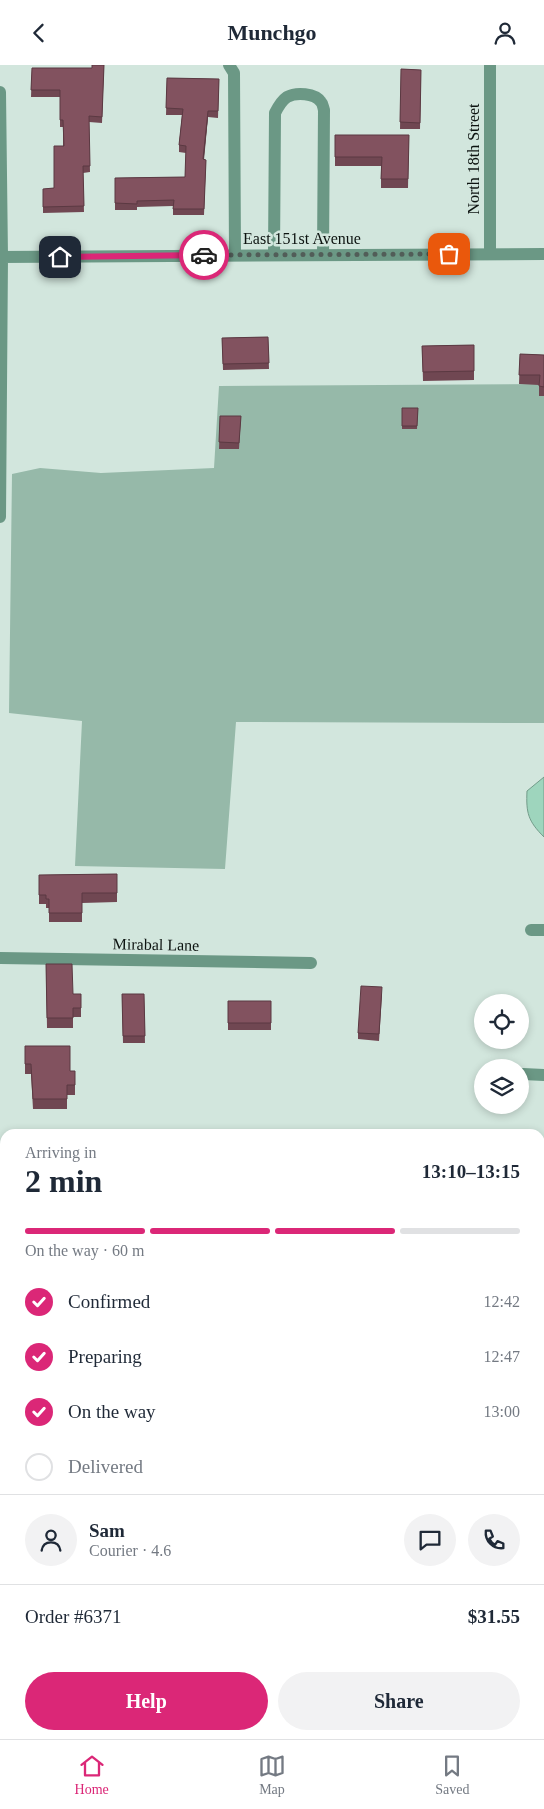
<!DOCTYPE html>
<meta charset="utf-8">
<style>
:root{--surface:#fff;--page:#f2f2f3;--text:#1f2937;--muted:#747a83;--line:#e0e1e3;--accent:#db2777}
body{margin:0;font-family:"Times New Roman",serif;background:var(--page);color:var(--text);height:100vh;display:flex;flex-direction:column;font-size:19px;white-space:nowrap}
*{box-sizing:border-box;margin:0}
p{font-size:16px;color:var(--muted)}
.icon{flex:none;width:28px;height:28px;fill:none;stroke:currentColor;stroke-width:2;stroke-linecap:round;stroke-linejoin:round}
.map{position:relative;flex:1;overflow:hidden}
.details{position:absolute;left:0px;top:1064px;width:545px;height:611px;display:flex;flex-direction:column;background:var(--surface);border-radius:15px 15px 0 0;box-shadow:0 2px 8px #0003}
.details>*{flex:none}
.fabs{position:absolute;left:474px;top:929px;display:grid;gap:10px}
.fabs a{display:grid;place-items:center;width:55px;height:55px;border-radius:50%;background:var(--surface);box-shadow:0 2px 8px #0003;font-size:25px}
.pin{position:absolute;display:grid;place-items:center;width:42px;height:42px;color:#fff;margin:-21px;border-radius:10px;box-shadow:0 2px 8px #0006}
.courier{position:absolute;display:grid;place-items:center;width:50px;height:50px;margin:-25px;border:4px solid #db2777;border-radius:50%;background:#fff;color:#222;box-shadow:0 1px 6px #0007}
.headline em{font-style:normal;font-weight:600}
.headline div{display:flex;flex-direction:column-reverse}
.headline{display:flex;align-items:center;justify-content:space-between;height:85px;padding:0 25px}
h1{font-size:32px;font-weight:600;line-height:38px}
.bar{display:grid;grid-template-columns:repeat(4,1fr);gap:8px 5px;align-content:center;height:60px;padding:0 25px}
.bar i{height:6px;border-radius:4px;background:var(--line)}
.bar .selected{background:var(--accent)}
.bar p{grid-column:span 4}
.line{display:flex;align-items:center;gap:12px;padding:0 25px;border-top:1px solid var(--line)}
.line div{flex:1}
.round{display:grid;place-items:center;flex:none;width:52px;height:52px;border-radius:26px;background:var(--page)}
ol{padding:0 25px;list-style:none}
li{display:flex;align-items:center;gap:15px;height:55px}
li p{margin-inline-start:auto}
li .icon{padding:5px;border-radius:50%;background:var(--accent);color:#fff;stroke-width:4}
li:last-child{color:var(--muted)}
li i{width:28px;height:28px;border:2px solid var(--line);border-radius:50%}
.primary-button{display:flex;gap:10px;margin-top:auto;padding:10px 25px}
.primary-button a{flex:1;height:58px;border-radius:30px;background:var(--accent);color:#fff;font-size:20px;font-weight:600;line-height:58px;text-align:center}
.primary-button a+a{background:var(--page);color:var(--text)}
header{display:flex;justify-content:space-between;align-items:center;height:65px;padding:0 25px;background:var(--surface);font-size:22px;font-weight:600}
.menu{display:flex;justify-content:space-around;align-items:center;height:70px;border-top:1px solid var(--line);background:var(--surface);font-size:14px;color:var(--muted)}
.menu a{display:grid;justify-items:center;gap:2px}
.menu .selected{color:var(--accent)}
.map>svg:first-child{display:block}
</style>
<header><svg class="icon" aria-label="back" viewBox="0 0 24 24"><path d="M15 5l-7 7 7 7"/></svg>Munchgo<svg class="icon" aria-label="person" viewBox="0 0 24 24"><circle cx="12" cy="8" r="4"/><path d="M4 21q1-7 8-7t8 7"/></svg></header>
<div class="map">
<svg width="544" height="1674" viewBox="0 0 544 1674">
<rect width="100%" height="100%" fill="#d2e6dd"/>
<path fill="#96b9a9" d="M 544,319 L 544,658 L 236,657 L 225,804 L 75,801 L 82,656 L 9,648 L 12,409 L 40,403 L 101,408 L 214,403 L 219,321 Z
M 540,1397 L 544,1397 L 544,1674 L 475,1674 L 475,1670 L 540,1670 Z"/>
<path fill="#9ed5bd" stroke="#729b89" d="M 544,712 L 544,772 C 528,756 526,748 527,726 Z"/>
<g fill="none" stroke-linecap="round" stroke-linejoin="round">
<path stroke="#6b9885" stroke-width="12" d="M 229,0 L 234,8 L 235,190
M 490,0 L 490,188
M 0,27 L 2,192 L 0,452
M 274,190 L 275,48 C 278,42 281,36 287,32 C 296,27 315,28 321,37 C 323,39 323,42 324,45 L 323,190
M 0,192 L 544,189
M 531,865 L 544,865
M 0,893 L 311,898
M 523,1009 L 544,1010
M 0,1384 L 5,1384
M 540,1389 L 544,1389
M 540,1454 L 544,1455
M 89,1670 L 89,1674
M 345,1670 L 345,1674"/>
</g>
<path fill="#704752" d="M 104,0 L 102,58 L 89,57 L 90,107 L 83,108 L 84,147 L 43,148 L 43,124 L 54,123 L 63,81 L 63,62 L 60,62 L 60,32 L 31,32 L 32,3 L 92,3 Z
M 401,4 L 421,5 L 420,64 L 400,64 Z
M 167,13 L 219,14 L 218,53 L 208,52 L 204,95 L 206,95 L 204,150 L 173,150 L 173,141 L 137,142 L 137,145 L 115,145 L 115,113 L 185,112 L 186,88 L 179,87 L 179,80 L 182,50 L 166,50 Z
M 335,70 L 409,70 L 408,123 L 381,123 L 381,101 L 335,101 Z
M 268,272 L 269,304 L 223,305 L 222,273 Z
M 474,280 L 474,315 L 423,316 L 422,281 Z
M 520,289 L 544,290 L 544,331 L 539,331 L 539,320 L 519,319 Z
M 402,343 L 418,343 L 417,364 L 402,364 Z
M 220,351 L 241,351 L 239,384 L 219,384 Z
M 117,809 L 117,837 L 82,838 L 82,857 L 49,857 L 49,843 L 46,843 L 46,839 L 39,839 L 39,810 Z
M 46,899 L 73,929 L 81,943 L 81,952 L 73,952 L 73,963 L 47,963 Z
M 122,929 L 144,929 L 145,978 L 123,978 Z
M 382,929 L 379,976 L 358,974 L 358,968 Z
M 228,936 L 271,936 L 271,965 L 228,965 Z
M 25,981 L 70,1006 L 75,1006 L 75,1030 L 67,1030 L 67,1044 L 33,1044 L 31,1009 L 25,1009 Z"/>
<path fill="#5b3942" d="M 208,46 L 208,52 L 203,101 L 203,94 Z"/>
<path fill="#82525f" stroke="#5b3942" d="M 92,0 L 104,0 L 102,52 L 89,51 L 90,101 L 83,101 L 84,141 L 43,142 L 43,124 L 54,123 L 54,81 L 64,81 L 63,55 L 60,55 L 60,25 L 31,25 L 32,3 L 92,3 Z
M 401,4 L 421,5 L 420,58 L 400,57 Z
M 167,13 L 219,14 L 218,46 L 208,46 L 203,94 L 206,95 L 204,144 L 173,144 L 174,135 L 137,136 L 137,139 L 115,138 L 115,113 L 185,112 L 186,81 L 179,80 L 183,44 L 166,43 Z
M 335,70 L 409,70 L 408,114 L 381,114 L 382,92 L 335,92 Z
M 268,272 L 269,298 L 223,299 L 222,273 Z
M 474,280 L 474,306 L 423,307 L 422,281 Z
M 520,289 L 544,290 L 544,322 L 539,321 L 540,310 L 519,310 Z
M 402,343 L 418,343 L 417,361 L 402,361 Z
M 220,351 L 241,351 L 239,378 L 219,377 Z
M 117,809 L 117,828 L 82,828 L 82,848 L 49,848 L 49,834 L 46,834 L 46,830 L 39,830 L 39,810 Z
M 46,899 L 72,899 L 73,929 L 81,929 L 81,943 L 73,943 L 73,953 L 47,953 Z
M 361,921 L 382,922 L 379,969 L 358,968 Z
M 122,929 L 144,929 L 145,971 L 123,971 Z
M 228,936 L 271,936 L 271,958 L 228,958 Z
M 25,981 L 70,981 L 70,1006 L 75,1006 L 75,1020 L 67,1020 L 67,1034 L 33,1034 L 31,999 L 25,999 Z
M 0,1574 L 5,1574 L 5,1670 L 35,1670 L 35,1673 L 0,1674 Z
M 138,1670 L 161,1670 L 161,1674 L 138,1674 Z"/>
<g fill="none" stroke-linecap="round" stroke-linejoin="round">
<path stroke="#515d58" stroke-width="5" stroke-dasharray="0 9" d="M 204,190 L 449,189"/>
<path stroke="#db2777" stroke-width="6" d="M 60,192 L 204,190"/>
</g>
<g text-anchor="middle" stroke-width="5" stroke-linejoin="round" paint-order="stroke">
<g font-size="16" fill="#0c1310" stroke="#d2e6dd">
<text transform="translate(473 94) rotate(-90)" y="6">North 18th Street</text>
<text x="302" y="179">East 151st Avenue</text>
<text transform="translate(156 879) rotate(1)" y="6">Mirabal Lane</text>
</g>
</g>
</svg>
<div class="fabs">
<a><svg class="icon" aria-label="locate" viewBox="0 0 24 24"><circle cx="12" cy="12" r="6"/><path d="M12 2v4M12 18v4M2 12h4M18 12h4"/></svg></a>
<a><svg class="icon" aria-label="layers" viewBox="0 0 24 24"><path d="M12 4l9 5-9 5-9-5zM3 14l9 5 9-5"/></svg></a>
</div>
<div class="pin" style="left:449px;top:189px;background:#ea580c"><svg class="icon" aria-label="bag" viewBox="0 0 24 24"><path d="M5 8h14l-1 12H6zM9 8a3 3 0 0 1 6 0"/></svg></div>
<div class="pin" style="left:60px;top:192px;background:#1f2937"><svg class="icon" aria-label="home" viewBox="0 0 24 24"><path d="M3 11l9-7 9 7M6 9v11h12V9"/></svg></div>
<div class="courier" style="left:204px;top:190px"><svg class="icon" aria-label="car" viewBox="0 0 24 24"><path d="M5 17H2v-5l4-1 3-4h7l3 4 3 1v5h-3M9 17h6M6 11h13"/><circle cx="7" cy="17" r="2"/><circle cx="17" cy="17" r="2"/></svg></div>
<section class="details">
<div class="headline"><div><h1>2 min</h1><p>Arriving in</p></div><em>13:10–13:15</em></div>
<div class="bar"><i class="selected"></i><i class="selected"></i><i class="selected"></i><i></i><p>On the way · 60 m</p></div>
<ol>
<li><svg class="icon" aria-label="check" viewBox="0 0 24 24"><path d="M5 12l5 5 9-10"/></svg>Confirmed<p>12:42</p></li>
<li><svg class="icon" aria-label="check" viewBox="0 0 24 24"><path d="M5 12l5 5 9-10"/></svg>Preparing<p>12:47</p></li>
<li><svg class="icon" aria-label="check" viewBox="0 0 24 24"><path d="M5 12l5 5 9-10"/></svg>On the way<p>13:00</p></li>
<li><i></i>Delivered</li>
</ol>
<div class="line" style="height:90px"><a class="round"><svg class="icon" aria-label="person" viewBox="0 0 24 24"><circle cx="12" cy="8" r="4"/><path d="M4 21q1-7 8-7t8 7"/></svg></a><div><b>Sam</b><p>Courier · 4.6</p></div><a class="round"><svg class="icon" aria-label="chat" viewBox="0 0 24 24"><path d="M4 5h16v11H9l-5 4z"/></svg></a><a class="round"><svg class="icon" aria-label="phone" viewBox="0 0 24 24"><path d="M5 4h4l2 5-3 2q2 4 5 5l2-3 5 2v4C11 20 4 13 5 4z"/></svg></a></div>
<div class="line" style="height:65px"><div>Order #6371</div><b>$31.55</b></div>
<div class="primary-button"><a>Help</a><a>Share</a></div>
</section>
</div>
<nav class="menu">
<a class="selected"><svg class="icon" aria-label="home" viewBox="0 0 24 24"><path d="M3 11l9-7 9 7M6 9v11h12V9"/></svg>Home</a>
<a><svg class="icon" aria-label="map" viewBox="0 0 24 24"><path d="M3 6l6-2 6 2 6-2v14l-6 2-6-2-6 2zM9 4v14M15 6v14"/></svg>Map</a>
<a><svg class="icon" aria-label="saved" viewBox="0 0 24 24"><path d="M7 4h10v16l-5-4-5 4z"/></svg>Saved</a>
</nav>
